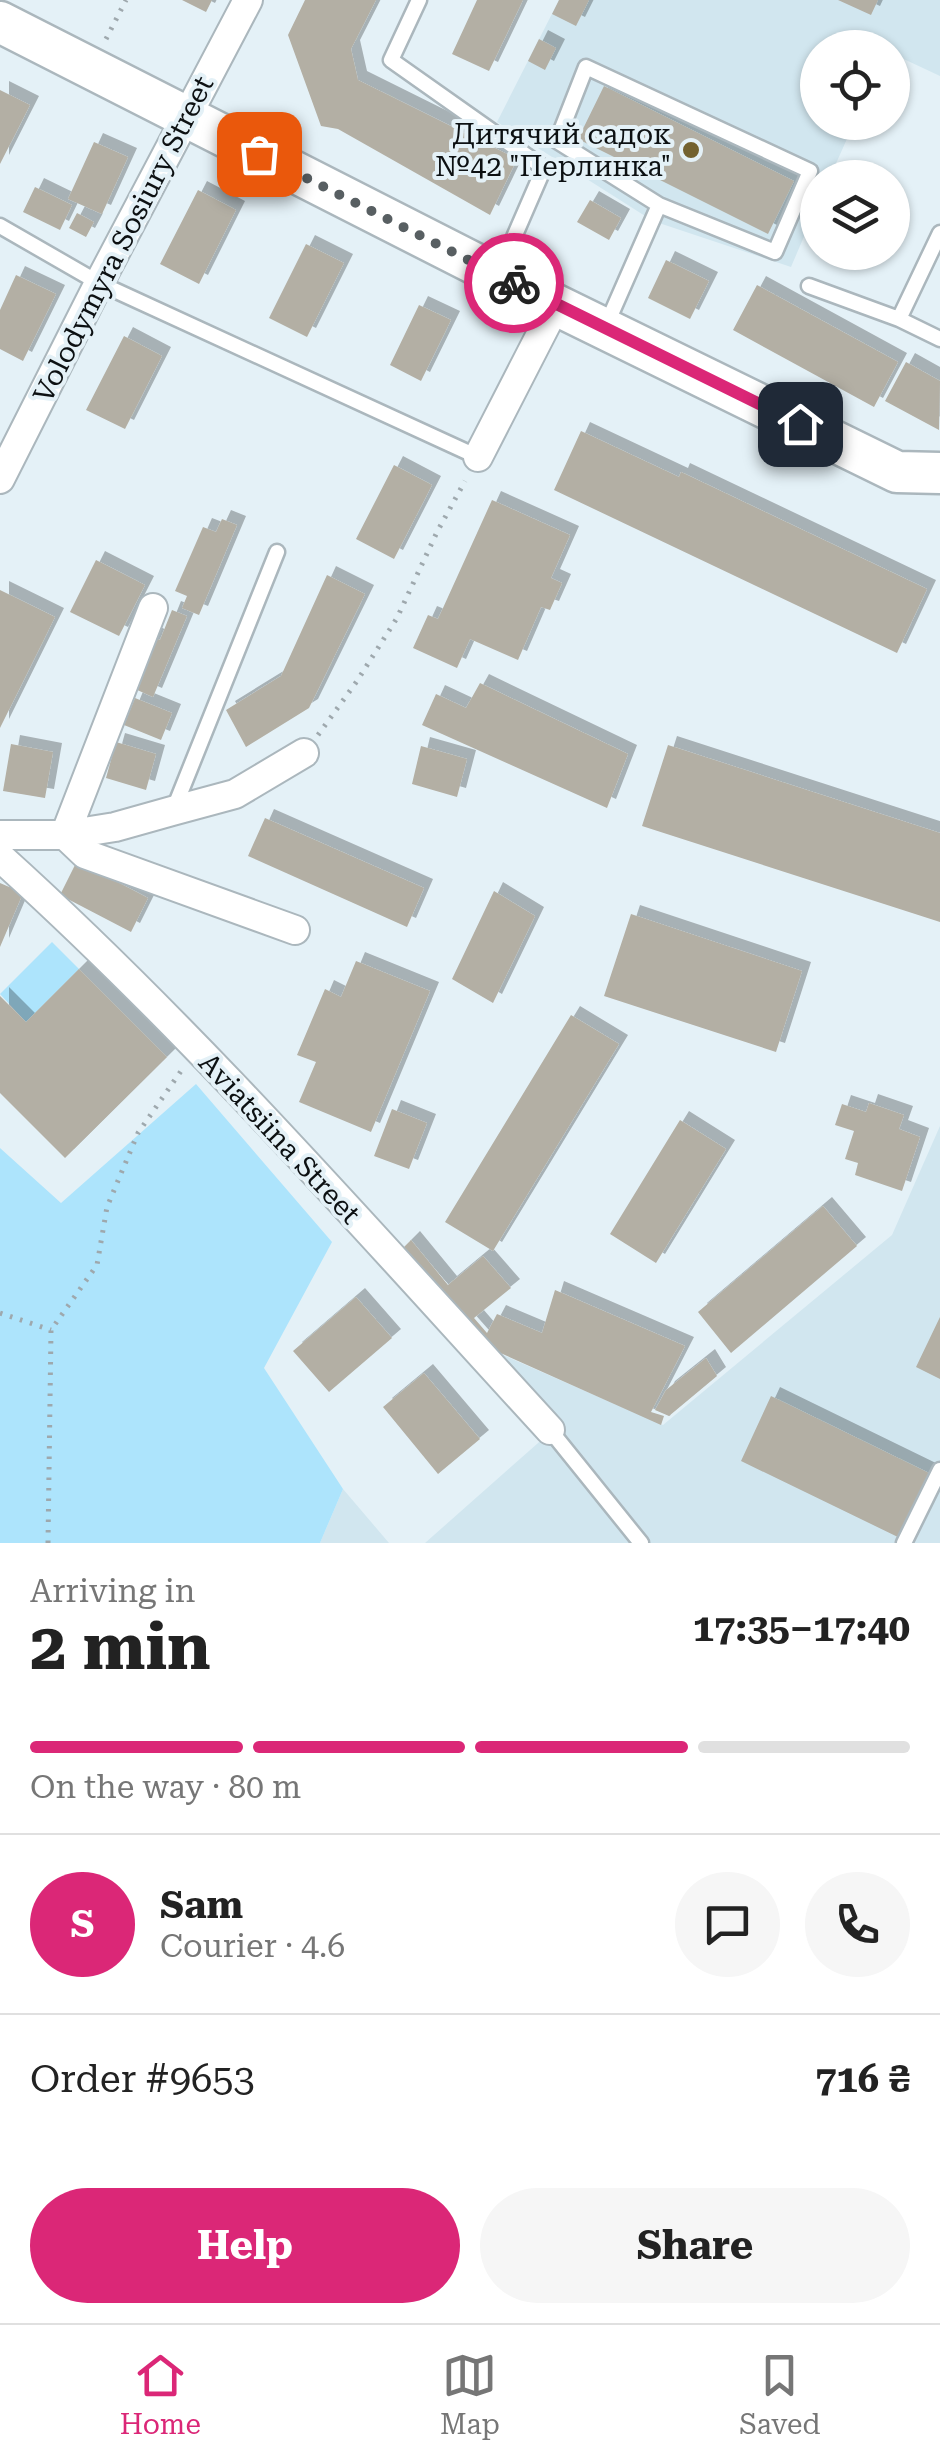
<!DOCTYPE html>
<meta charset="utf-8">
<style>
:root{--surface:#fff;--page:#f6f6f6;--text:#222;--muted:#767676;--line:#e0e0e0;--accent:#db2777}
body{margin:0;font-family:"Roboto Serif",serif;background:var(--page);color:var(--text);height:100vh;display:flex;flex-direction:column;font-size:38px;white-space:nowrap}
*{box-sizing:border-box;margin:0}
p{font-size:32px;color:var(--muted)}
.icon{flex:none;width:55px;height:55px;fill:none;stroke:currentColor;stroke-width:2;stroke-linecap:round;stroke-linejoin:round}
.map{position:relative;height:1543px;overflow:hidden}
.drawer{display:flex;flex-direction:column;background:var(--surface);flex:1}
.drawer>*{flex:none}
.tools{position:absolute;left:800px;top:30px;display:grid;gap:20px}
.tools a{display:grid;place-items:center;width:110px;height:110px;border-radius:50%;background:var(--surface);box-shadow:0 2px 8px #0004;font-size:50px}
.pin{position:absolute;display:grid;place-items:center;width:85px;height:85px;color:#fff;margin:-42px;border-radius:20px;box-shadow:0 5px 15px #0006}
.courier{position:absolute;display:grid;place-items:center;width:100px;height:100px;margin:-50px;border:8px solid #db2777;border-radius:50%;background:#fff;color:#222;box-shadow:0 2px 12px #0007}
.summary em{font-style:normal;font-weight:700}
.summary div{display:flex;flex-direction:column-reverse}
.summary{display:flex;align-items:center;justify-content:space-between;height:170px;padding:0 30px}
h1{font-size:65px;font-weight:700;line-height:75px}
.bar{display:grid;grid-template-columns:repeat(4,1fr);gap:15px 10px;align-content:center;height:120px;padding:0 30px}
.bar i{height:12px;border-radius:8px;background:var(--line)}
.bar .on{background:var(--accent)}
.bar p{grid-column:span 4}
.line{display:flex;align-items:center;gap:25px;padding:0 30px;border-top:2px solid var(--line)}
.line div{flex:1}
.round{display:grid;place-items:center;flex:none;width:105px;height:105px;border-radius:52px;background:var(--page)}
.primary-button{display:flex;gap:20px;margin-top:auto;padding:20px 30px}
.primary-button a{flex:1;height:115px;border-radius:60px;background:var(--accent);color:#fff;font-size:40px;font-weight:700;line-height:115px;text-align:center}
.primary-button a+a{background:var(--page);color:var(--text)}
.tab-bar{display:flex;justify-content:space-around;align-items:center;height:140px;border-top:2px solid var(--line);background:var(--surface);font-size:28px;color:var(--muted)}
.tab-bar a{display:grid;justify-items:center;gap:5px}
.tab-bar .on{color:var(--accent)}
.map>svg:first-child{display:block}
</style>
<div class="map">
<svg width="940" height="1543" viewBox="0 0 940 1543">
<defs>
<filter id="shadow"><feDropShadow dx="9" dy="-9" stdDeviation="0" flood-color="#0004"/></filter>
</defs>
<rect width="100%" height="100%" fill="#e4f1f7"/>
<path fill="#d1e6ef" d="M 559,0 L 940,0 L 940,76 L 893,54 L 892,48 L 818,48 L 818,122 L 854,123 L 830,177 L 818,178 L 817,206 L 791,267 L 653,221 L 497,122 Z
M 940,1126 L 940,1543 L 425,1543 L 546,1436 L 487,1348 L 663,1425 L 892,1235 Z
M 343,1489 L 389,1543 L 320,1543 Z"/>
<path fill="#ade4fc" d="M 52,942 L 79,969 L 26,1022 L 0,994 Z
M 196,1084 L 332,1242 L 264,1368 L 343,1489 L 320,1543 L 0,1543 L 0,1148 L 61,1203 Z"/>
<path fill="#b3afa4" filter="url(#shadow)" d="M 182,0 L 212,0 L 206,12 Z
M 305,0 L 376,0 L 351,49 L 358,80 L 517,159 L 490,215 L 338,129 L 321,126 L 288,35 Z
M 477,0 L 523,0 L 489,71 L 452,54 Z
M 559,0 L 589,0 L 576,26 L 552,14 Z
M 838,0 L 878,0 L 871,15 Z
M 539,39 L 556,48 L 545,70 L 528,61 Z
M 604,86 L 794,181 L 768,234 L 578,139 Z
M 0,90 L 30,105 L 0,164 Z
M 94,142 L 128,157 L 102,214 L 68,199 Z
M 35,187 L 72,205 L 60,230 L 23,212 Z
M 198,190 L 236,210 L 199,284 L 160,264 Z
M 590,200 L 621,218 L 609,240 L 577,222 Z
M 77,213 L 94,222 L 86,237 L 69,228 Z
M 306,244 L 344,263 L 307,337 L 269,318 Z
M 666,260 L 709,281 L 690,319 L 648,298 Z
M 16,275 L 56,294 L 23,361 L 0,349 L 0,310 Z
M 757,285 L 898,362 L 874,407 L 733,330 Z
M 419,305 L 451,320 L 421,381 L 390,365 Z
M 124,336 L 162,356 L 125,429 L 86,410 Z
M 906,362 L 940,381 L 939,430 L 885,401 Z
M 581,431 L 679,477 L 681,472 L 927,589 L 897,653 L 554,490 Z
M 394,465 L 432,485 L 394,559 L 356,539 Z
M 492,500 L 570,535 L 551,578 L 562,583 L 550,610 L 541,607 L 518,660 L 470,639 L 457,668 L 413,648 L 428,615 L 438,619 Z
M 222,519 L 237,525 L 199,615 L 182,608 L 187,596 L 175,591 L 203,527 L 216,532 Z
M 96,560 L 145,585 L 119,636 L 70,612 Z
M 327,575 L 365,594 L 309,708 L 246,747 L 226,710 L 281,676 Z
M 0,590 L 55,617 L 0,728 Z
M 172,610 L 187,616 L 153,697 L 126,685 L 149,635 L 160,640 Z
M 480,683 L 628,754 L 607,808 L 422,725 L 436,694 L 466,708 Z
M 135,698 L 172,713 L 161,740 L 124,725 Z
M 116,742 L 156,754 L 146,790 L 106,778 Z
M 11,744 L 53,752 L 45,798 L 3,791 Z
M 668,745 L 940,833 L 940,922 L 642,826 Z
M 421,746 L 467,759 L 457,797 L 412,784 Z
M 265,818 L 424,888 L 407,927 L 248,856 Z
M 77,861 L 148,898 L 131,932 L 60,895 Z
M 0,883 L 23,893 L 0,947 Z
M 494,891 L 535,916 L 493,1003 L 452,979 Z
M 631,914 L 802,971 L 776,1052 L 604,996 Z
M 356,961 L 430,991 L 371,1132 L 299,1102 L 316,1062 L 297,1055 L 325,989 L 341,997 Z
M 79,969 L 167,1057 L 65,1158 L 0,1093 L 0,996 L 26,1022 Z
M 571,1015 L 619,1044 L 493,1251 L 445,1222 Z
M 869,1103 L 904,1115 L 899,1129 L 920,1137 L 902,1191 L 855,1175 L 858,1163 L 845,1159 L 854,1131 L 835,1125 L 842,1104 L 866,1112 Z
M 392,1109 L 427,1123 L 409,1169 L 374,1156 Z
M 680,1120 L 726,1149 L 656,1263 L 610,1234 Z
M 823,1206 L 857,1246 L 731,1353 L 698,1312 Z
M 411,1240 L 448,1285 L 483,1256 L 511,1288 L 474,1318 L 487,1333 L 497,1314 L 542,1333 L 555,1290 L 685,1346 L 651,1412 L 664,1416 L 661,1425 L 487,1347 L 401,1250 Z
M 356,1297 L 392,1338 L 329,1392 L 293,1351 Z
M 940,1317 L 940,1379 L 916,1367 Z
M 706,1358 L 717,1376 L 669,1416 L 655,1410 L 666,1390 Z
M 424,1373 L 480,1439 L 438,1474 L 383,1407 Z
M 771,1396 L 933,1475 L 902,1539 L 741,1461 Z"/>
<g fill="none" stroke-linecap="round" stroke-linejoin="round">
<g stroke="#abb7bd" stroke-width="19">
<path id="lane" d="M 419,0 L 391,60 L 544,168 L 498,274
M 0,226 L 99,283 L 478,457
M 940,233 L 899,319 L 940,339
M 809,286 L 899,319
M 605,328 L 659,205 L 775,252 L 810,171 L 586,67 L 557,141 L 659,205
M 173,811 L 277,552
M 550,1430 L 641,1543
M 904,1543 L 940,1470"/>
</g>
<g stroke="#abb7bd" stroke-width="32">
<path id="street" d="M 478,457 L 556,305
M 0,479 L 99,283 L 248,0
M 153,608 L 65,835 L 85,854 L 295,930
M 0,835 L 65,835 L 115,827 L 172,811 L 235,794 L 304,753
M 0,857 C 196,1034 371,1235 550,1430"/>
</g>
<g stroke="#abb7bd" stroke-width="45">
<path id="secondary" d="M 0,22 L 556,305 L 897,472 L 940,473"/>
</g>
<path stroke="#9ea8ad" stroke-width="5" stroke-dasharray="2.5 8" stroke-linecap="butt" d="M 106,39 L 126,0
M 318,735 L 357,681 L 397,618 L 437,532 L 465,481
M 0,1313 L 51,1330
M 48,1543 L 51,1330 L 97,1265 L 107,1207 L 138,1133 L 181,1071"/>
<use href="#lane" stroke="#fff" stroke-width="14"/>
<use href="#street" stroke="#fff" stroke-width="28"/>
<use href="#secondary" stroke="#fff" stroke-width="40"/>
</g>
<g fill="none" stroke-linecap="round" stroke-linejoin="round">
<path stroke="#585f62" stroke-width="10" stroke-dasharray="0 18" d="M 259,154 L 514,283"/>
<path stroke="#db2777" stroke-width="12" d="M 514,283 L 800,424"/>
</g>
<circle fill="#736230" stroke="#e4f1f7" stroke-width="4" cx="691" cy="150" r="10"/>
<g text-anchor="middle" stroke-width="8" stroke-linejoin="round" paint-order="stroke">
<g font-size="28" fill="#0c1012" stroke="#e4f1f7" text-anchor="end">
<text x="671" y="144">Дитячий садок<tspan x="671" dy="32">№42 "Перлинка"</tspan></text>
</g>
<g font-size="28" fill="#0c1012" stroke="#e4f1f7">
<text transform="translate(123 239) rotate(-63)" y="10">Volodymyra Sosiury Street</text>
<text transform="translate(280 1138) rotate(47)" y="10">Aviatsiina Street</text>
</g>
</g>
</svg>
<div class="tools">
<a><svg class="icon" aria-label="locate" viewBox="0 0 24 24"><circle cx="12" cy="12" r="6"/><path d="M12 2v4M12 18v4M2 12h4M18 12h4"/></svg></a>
<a><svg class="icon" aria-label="layers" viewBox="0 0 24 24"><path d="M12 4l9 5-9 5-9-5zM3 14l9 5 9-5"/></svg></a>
</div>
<div class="pin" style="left:259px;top:154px;background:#ea580c"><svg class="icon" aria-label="bag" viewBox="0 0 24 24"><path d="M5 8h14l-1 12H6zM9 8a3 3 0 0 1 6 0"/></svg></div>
<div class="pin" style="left:800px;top:424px;background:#1f2937"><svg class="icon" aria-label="home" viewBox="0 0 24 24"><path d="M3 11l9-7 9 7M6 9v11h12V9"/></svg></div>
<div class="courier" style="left:514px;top:283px"><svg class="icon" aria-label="bike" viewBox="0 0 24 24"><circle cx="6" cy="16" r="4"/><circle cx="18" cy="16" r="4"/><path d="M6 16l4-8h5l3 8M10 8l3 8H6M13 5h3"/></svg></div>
</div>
<section class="drawer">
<div class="summary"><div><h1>2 min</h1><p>Arriving in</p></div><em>17:35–17:40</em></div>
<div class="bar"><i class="on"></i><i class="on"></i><i class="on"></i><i></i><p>On the way · 80 m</p></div>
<div class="line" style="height:180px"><b class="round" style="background:var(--accent);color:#fff">S</b><div><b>Sam</b><p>Courier · 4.6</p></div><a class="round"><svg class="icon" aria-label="chat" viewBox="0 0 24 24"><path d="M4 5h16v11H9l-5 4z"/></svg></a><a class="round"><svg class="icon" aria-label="phone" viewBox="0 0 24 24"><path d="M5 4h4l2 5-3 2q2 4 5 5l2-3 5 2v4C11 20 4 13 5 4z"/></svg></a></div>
<div class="line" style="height:130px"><div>Order #9653</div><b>716 ₴</b></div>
<div class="primary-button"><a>Help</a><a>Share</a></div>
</section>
<nav class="tab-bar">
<a class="on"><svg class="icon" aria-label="home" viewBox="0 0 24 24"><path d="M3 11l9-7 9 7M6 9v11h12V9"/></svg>Home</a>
<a><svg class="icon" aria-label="map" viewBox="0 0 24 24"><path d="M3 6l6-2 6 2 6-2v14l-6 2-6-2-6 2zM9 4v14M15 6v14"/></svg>Map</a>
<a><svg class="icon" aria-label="saved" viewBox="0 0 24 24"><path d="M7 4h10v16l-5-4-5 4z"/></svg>Saved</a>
</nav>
